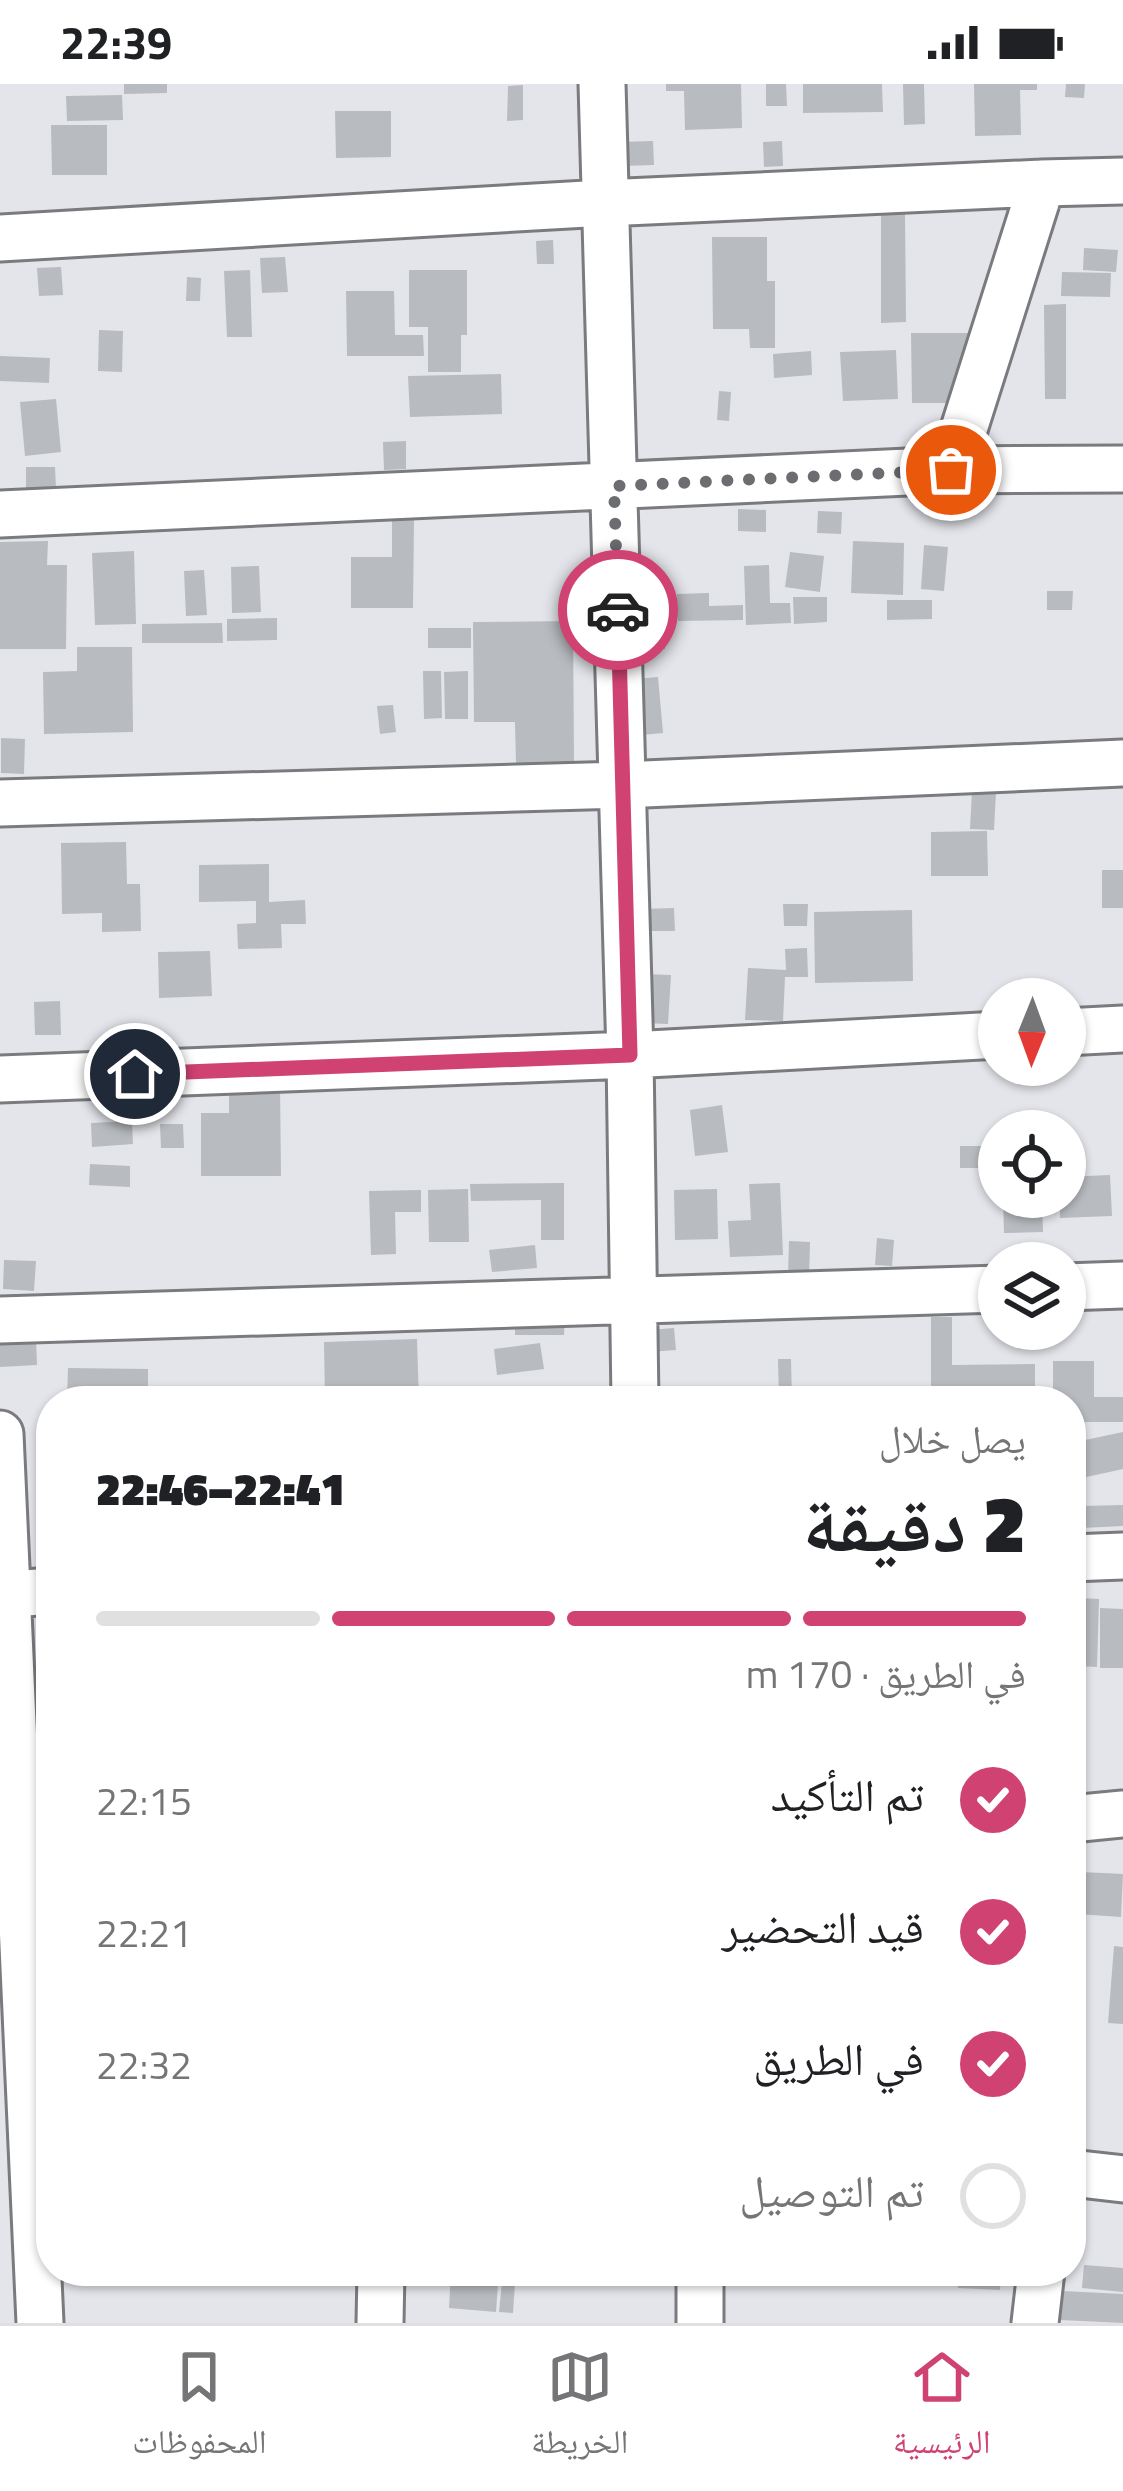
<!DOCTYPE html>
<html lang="ar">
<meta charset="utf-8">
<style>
:root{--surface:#fff;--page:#f2f2f2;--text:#202124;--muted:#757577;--line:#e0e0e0;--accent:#cf4272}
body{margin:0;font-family:"Titillium Web","Noto Naskh Arabic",sans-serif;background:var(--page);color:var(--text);direction:rtl;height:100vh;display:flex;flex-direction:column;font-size:45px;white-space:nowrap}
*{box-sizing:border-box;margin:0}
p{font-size:39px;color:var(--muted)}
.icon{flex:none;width:66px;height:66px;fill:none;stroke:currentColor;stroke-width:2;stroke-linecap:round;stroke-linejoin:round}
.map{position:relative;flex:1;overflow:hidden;direction:ltr}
.drawer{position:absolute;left:36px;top:1302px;width:1050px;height:900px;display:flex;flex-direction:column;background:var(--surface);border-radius:48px;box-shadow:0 3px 9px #0004;direction:rtl}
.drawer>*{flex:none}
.needle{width:78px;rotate:181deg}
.fabs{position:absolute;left:978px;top:894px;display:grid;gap:24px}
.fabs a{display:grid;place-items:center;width:108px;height:108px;border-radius:50%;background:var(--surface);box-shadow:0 3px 9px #0004;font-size:60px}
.pin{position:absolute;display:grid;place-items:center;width:102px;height:102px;color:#fff;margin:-51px;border:6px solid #fff;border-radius:50%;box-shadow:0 3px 12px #0007}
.courier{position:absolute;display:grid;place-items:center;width:120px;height:120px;margin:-60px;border:9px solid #cf4272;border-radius:50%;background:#fff;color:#222;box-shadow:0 3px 15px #0007}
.summary em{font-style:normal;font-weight:800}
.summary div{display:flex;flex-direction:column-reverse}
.summary{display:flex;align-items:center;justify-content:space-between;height:204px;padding:0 60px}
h1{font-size:78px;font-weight:800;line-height:90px}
.bar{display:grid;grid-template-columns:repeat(4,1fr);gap:18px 12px;align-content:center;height:144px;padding:0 60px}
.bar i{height:15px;border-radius:9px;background:var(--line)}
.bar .selected{background:var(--accent)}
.bar p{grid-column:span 4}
ol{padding:0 60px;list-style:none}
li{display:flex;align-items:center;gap:36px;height:132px}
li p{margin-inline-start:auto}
li .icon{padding:12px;border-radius:50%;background:var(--accent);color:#fff;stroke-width:4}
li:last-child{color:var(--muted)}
li i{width:66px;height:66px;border:6px solid var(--line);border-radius:50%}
.status{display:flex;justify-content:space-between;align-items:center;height:84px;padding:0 60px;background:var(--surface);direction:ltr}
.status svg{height:33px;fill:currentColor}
.dock{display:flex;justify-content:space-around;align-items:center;height:168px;border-top:3px solid var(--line);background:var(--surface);font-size:33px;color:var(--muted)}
.dock a{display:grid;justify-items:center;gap:6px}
.dock .selected{color:var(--accent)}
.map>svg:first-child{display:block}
</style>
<div class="status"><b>22:39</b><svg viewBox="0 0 49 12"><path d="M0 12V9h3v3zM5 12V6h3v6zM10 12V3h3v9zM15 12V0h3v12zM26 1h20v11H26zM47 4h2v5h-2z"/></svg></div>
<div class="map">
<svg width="1123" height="2239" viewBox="0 0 1123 2239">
<rect width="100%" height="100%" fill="#e3e5ea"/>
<path fill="#b8bbbf" d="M 124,0 L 167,0 L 167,9 L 124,10 Z
M 666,0 L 741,0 L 742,44 L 685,46 L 684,7 L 666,7 Z
M 766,0 L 786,0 L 787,22 L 766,22 Z
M 803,0 L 882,0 L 883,28 L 803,29 Z
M 903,0 L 924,0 L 925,40 L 904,41 Z
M 974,0 L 1037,0 L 1037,6 L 1020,6 L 1021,51 L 975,52 Z
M 1066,0 L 1085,0 L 1084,14 L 1065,13 Z
M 523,1 L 523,36 L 507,37 L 508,2 Z
M 122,11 L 123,36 L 67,37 L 66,12 Z
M 335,27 L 391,27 L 391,73 L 336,74 Z
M 51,41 L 107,41 L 107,91 L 52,91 Z
M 653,57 L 654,81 L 621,82 L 620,58 Z
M 782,57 L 783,82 L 764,83 L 763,58 Z
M 881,129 L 905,129 L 906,238 L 881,239 Z
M 712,153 L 767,153 L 767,197 L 775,197 L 775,264 L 750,264 L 749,245 L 713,245 Z
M 553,156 L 554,180 L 537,180 L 536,157 Z
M 1084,164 L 1118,166 L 1116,188 L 1083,186 Z
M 285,173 L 288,208 L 262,209 L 260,174 Z
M 61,183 L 63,211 L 39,212 L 37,184 Z
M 250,186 L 252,253 L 227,253 L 224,187 Z
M 409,186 L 467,186 L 467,251 L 461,251 L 461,288 L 428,288 L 428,243 L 409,243 Z
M 1062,188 L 1111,189 L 1110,213 L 1061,212 Z
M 187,193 L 201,194 L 200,217 L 186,217 Z
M 346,207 L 394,207 L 395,251 L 423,251 L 424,272 L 347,272 Z
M 1066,220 L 1066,315 L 1045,315 L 1044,221 Z
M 99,246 L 123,247 L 122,288 L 98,287 Z
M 911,249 L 973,249 L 952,319 L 912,319 Z
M 896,266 L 898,315 L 843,317 L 840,268 Z
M 811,267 L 812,291 L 774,294 L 773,270 Z
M 0,272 L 50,274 L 49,299 L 0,297 Z
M 501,290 L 502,330 L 410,333 L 408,292 Z
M 719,307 L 731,308 L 729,337 L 717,336 Z
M 56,315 L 61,368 L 25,372 L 20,318 Z
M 406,357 L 406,385 L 384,386 L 383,358 Z
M 26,383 L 55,383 L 56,405 L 26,405 Z
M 738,425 L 766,426 L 766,448 L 738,447 Z
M 818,427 L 842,428 L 841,450 L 817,449 Z
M 392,435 L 414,435 L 413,524 L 351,524 L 351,473 L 392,473 Z
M 48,457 L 47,481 L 67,481 L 66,565 L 0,565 L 0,458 Z
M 853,457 L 904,459 L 903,511 L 851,509 Z
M 924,461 L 948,463 L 944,507 L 921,505 Z
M 134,467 L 136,540 L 95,541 L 92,469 Z
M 790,468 L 824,472 L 820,508 L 785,503 Z
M 769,481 L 770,519 L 790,519 L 791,539 L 746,541 L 744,482 Z
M 259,482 L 261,528 L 232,529 L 231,483 Z
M 204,486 L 207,531 L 186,532 L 184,487 Z
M 1047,507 L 1073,507 L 1072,526 L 1047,526 Z
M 709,509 L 709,522 L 743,521 L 743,536 L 678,537 L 677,510 Z
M 793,513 L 827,513 L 827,538 L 794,540 Z
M 887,516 L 932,516 L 932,535 L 887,536 Z
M 277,534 L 277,556 L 227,557 L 227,535 Z
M 573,537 L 574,680 L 516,680 L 515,638 L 474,638 L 473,538 Z
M 222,539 L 223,559 L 142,559 L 142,540 Z
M 665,543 L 665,565 L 639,566 L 638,544 Z
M 428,544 L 471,544 L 471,564 L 428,564 Z
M 77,563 L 132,563 L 133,648 L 44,650 L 43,588 L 77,587 Z
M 423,587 L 441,587 L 442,634 L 424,635 Z
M 468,587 L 468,635 L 445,635 L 444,588 Z
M 658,593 L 663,649 L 641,651 L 636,595 Z
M 393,621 L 396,648 L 380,650 L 377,622 Z
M 1,654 L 25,655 L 24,690 L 1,689 Z
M 972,707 L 996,708 L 994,746 L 970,745 Z
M 987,747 L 988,792 L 931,792 L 931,748 Z
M 126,758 L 127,800 L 140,800 L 141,847 L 102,848 L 102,829 L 62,830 L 61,759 Z
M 269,780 L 269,818 L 305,816 L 306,840 L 281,840 L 282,864 L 238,865 L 237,840 L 256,839 L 256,817 L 199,818 L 199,781 Z
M 1102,786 L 1123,786 L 1123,824 L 1102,824 Z
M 783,820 L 808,820 L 807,842 L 784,842 Z
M 674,824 L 675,847 L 643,847 L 643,825 Z
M 912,826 L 913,897 L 815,899 L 814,828 Z
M 807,864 L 808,893 L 785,893 L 783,937 L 745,936 L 748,884 L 786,886 L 785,865 Z
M 210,867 L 212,912 L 159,914 L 158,868 Z
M 643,890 L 671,891 L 668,940 L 641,939 Z
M 60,917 L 61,951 L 35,951 L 34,918 Z
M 280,1001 L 281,1092 L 201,1092 L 201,1029 L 229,1029 L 229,1002 Z
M 722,1021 L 728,1068 L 695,1072 L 690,1026 Z
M 132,1037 L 133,1060 L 92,1063 L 91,1039 Z
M 160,1040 L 183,1040 L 184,1064 L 161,1064 Z
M 960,1062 L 989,1062 L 990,1084 L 960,1084 Z
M 90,1080 L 130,1082 L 130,1103 L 89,1101 Z
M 1110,1091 L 1112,1132 L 1060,1134 L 1060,1113 L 1065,1113 L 1065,1093 Z
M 564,1099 L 564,1156 L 541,1156 L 541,1116 L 471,1117 L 470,1100 Z
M 780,1099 L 783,1171 L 730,1173 L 728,1137 L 751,1136 L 749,1100 Z
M 468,1105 L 469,1158 L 429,1158 L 428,1106 Z
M 717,1105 L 718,1155 L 675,1156 L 674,1106 Z
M 421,1106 L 421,1128 L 395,1128 L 396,1170 L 371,1171 L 369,1107 Z
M 1003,1113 L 1042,1113 L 1043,1148 L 1004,1149 Z
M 877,1154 L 894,1156 L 892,1182 L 875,1181 Z
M 789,1157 L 810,1158 L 809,1194 L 788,1193 Z
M 535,1161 L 537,1184 L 492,1188 L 489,1166 Z
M 4,1176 L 36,1177 L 34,1207 L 3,1205 Z
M 515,1228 L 565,1228 L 564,1251 L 515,1251 Z
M 931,1233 L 952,1233 L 952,1281 L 1035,1280 L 1035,1317 L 931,1317 Z
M 674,1244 L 676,1266 L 649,1268 L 648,1246 Z
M 36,1254 L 37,1281 L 0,1283 L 0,1256 Z
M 417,1255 L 419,1317 L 325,1317 L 324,1258 Z
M 540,1259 L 544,1285 L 497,1291 L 494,1265 Z
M 778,1275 L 791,1275 L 792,1317 L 779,1317 Z
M 1053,1277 L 1094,1277 L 1094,1313 L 1123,1313 L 1123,1338 L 1071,1338 L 1071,1317 L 1053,1317 Z
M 68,1284 L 148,1285 L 148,1317 L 67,1317 Z
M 1123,1348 L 1123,1385 L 1073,1396 L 1071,1359 Z
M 1123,1421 L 1123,1442 L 1082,1444 L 1082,1422 Z
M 1078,1514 L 1099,1515 L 1097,1583 L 1076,1582 Z
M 1100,1524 L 1123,1525 L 1123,1584 L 1100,1584 Z
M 1071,1752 L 1079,1752 L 1077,1826 L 1081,1788 L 1123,1790 L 1121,1833 L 1077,1830 L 1075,1904 L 1071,1904 Z
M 1114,1862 L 1123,1863 L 1123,1940 L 1108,1939 Z
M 1084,2181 L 1123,2184 L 1123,2208 L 1082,2204 Z
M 144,2187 L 190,2187 L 191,2194 L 144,2195 Z
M 200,2187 L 227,2187 L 226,2200 L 199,2199 Z
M 451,2187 L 499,2187 L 496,2228 L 449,2224 Z
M 899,2187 L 944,2187 L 943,2197 L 899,2195 Z
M 958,2187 L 1001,2187 L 1000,2206 L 958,2204 Z
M 502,2198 L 515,2199 L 513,2229 L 499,2228 Z
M 1062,2207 L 1123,2210 L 1123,2239 L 1060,2236 Z"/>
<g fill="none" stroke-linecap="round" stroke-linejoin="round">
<g stroke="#797b7f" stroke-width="51">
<path id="minor" d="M 602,0 L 630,971 L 635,1317
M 0,154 L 604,119 L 1042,99 L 1123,97
M 951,386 L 1042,99
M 0,430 L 951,386 L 1123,385
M 0,719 L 622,701 L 1123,679
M 1065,948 L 1123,945
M 0,995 L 630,971 L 999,951
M 1065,1203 L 1123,1201
M 0,1236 L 999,1205
M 0,1350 L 40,2239
M 1071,1474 L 1123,1472
M 0,1511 L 51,1507
M 1071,1735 L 1123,1730
M 1071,2089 L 1123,2095
M 380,2239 L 381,2187
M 700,2239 L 700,2187
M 1035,2239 L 1041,2187"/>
</g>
<use href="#minor" stroke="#fff" stroke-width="45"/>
</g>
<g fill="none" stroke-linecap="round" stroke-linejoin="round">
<path stroke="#6b6d70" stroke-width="12" stroke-dasharray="0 21.6" d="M 618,526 L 614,402 L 951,386"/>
<path stroke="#cf4272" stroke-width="15" d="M 135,990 L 630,971 L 618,526"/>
</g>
</svg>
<div class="fabs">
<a><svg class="needle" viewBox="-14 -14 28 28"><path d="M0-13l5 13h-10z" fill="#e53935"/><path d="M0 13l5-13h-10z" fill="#757577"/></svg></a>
<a><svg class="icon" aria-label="locate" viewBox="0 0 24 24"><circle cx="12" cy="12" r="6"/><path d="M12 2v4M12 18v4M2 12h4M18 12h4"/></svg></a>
<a><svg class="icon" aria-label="layers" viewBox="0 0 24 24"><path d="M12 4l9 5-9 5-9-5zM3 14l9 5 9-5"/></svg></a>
</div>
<div class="pin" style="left:951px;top:386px;background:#ea580c"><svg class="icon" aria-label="bag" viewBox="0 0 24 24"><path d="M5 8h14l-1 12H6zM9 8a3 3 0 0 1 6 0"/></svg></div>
<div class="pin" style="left:135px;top:990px;background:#1f2937"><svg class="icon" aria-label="home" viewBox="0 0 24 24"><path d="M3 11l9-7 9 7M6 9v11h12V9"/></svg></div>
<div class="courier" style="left:618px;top:526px"><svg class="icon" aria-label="car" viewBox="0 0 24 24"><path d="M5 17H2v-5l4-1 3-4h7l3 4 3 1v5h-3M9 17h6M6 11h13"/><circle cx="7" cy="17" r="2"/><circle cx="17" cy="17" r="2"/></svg></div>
<section class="drawer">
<div class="summary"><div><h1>2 دقيقة</h1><p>يصل خلال</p></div><em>22:41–22:46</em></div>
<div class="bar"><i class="selected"></i><i class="selected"></i><i class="selected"></i><i></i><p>في الطريق · 170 m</p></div>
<ol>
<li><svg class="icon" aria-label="check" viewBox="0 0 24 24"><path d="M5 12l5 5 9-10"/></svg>تم التأكيد<p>22:15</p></li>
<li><svg class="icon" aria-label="check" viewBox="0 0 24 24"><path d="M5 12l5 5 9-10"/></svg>قيد التحضير<p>22:21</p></li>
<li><svg class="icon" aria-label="check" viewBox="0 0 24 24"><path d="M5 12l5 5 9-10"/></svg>في الطريق<p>22:32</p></li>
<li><i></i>تم التوصيل</li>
</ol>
</section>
</div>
<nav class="dock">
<a class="selected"><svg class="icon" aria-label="home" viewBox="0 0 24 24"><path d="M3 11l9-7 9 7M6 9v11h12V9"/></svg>الرئيسية</a>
<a><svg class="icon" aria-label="map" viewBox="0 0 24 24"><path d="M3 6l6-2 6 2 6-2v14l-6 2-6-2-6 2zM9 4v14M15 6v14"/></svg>الخريطة</a>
<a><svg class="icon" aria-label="saved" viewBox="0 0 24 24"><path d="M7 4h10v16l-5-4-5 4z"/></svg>المحفوظات</a>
</nav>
